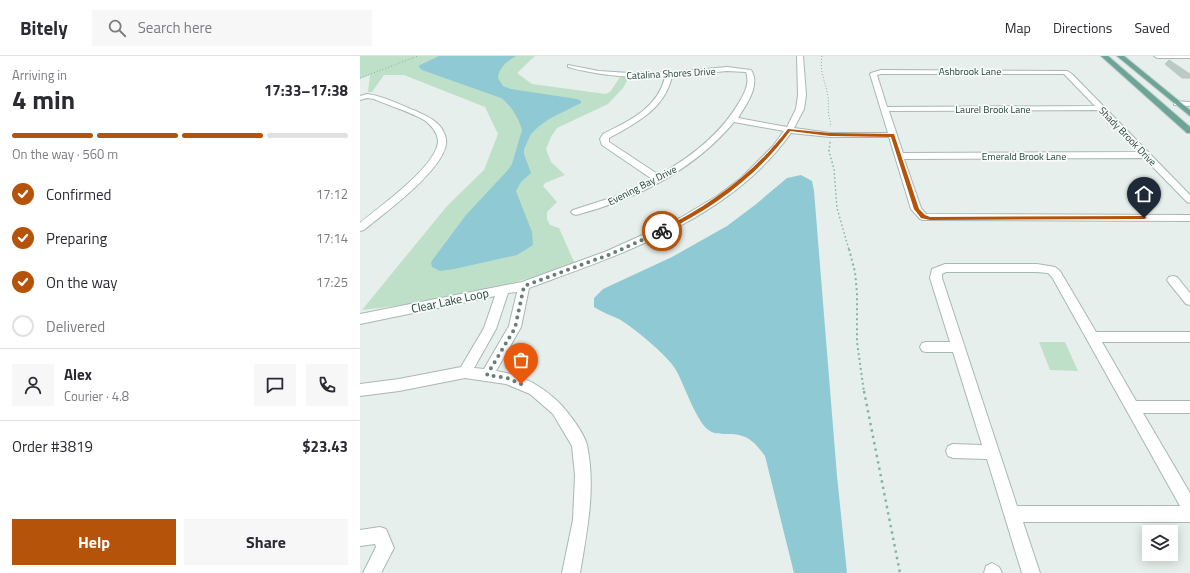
<!DOCTYPE html>
<meta charset="utf-8">
<style>
:root{--surface:#fff;--page:#f7f7f7;--text:#2b2b33;--muted:#7c7c81;--line:#e1e1e2;--accent:#b45309}
body{margin:0;font-family:"Titillium Web",sans-serif;background:var(--page);color:var(--text);height:100vh;display:flex;flex-direction:column;font-size:15px;white-space:nowrap}
*{box-sizing:border-box;margin:0}
p{font-size:13px;color:var(--muted)}
.icon{flex:none;width:22px;height:22px;fill:none;stroke:currentColor;stroke-width:2;stroke-linecap:round;stroke-linejoin:round}
.map{position:relative;flex:1;overflow:hidden}
.panel{display:flex;flex-direction:column;background:var(--surface);width:360px}
.panel>*{flex:none}
.controls{position:absolute;left:782px;top:469px;display:grid;gap:8px}
.controls a{display:grid;place-items:center;width:36px;height:36px;border-radius:0px;background:var(--surface);box-shadow:0 2px 10px #0003;font-size:20px}
.pin{position:absolute;display:grid;place-items:center;width:34px;height:34px;color:#fff;margin:-41px -17px;border-radius:50% 50% 50% 0;rotate:-45deg;box-shadow:0 0 4px #0007}
.pin .icon{rotate:45deg}
.courier{position:absolute;display:grid;place-items:center;width:40px;height:40px;margin:-20px;border:3px solid #b45309;border-radius:50%;background:#fff;color:#222;box-shadow:0 1px 5px #0007}
.head em{font-style:normal;font-weight:700}
.head div{display:flex;flex-direction:column-reverse}
.head{display:flex;align-items:center;justify-content:space-between;height:68px;padding:0 12px}
h1{font-size:26px;font-weight:700;line-height:30px}
.bar{display:grid;grid-template-columns:repeat(4,1fr);gap:6px 4px;align-content:center;height:48px;padding:0 12px}
.bar i{height:5px;border-radius:3px;background:var(--line)}
.bar .on{background:var(--accent)}
.bar p{grid-column:span 4}
.line{display:flex;align-items:center;gap:10px;padding:0 12px;border-top:1px solid var(--line)}
.line div{flex:1}
.round{display:grid;place-items:center;flex:none;width:42px;height:42px;border-radius:0px;background:var(--page)}
ol{padding:0 12px;list-style:none}
li{display:flex;align-items:center;gap:12px;height:44px}
li p{margin-inline-start:auto}
li .icon{padding:4px;border-radius:50%;background:var(--accent);color:#fff;stroke-width:4}
li:last-child{color:var(--muted)}
li i{width:22px;height:22px;border:2px solid var(--line);border-radius:50%}
.cta{display:flex;gap:8px;margin-top:auto;padding:8px 12px}
.cta a{flex:1;height:46px;border-radius:0px;background:var(--accent);color:#fff;font-size:16px;font-weight:700;line-height:46px;text-align:center}
.cta a+a{background:var(--page);color:var(--text)}
header{display:flex;align-items:center;gap:24px;box-sizing:border-box;height:56px;padding:0 20px;background:var(--surface);border-bottom:1px solid var(--line)}
header strong{font-size:19px}
nav{display:flex;gap:22px;margin-inline-start:auto;font-size:14px}
.search{width:280px;height:36px;background:var(--page);display:flex;align-items:center;gap:10px;box-sizing:border-box;padding:0 14px;border-radius:0px;color:var(--muted);font-size:15px}
main{display:flex;flex:1;min-height:0}
.map>svg:first-child{display:block}
</style>
<header>
<strong>Bitely</strong>
<div class="search"><svg class="icon" aria-label="search" viewBox="0 0 24 24"><circle cx="10" cy="10" r="6"/><path d="M15 15l6 6"/></svg>Search here</div>
<nav><a>Map</a><a>Directions</a><a>Saved</a></nav>
</header>
<main>
<section class="panel">
<div class="head"><div><h1>4 min</h1><p>Arriving in</p></div><em>17:33–17:38</em></div>
<div class="bar"><i class="on"></i><i class="on"></i><i class="on"></i><i></i><p>On the way · 560 m</p></div>
<ol>
<li><svg class="icon" aria-label="check" viewBox="0 0 24 24"><path d="M5 12l5 5 9-10"/></svg>Confirmed<p>17:12</p></li>
<li><svg class="icon" aria-label="check" viewBox="0 0 24 24"><path d="M5 12l5 5 9-10"/></svg>Preparing<p>17:14</p></li>
<li><svg class="icon" aria-label="check" viewBox="0 0 24 24"><path d="M5 12l5 5 9-10"/></svg>On the way<p>17:25</p></li>
<li><i></i>Delivered</li>
</ol>
<div class="line" style="height:72px"><a class="round"><svg class="icon" aria-label="person" viewBox="0 0 24 24"><circle cx="12" cy="8" r="4"/><path d="M4 21q1-7 8-7t8 7"/></svg></a><div><b>Alex</b><p>Courier · 4.8</p></div><a class="round"><svg class="icon" aria-label="chat" viewBox="0 0 24 24"><path d="M4 5h16v11H9l-5 4z"/></svg></a><a class="round"><svg class="icon" aria-label="phone" viewBox="0 0 24 24"><path d="M5 4h4l2 5-3 2q2 4 5 5l2-3 5 2v4C11 20 4 13 5 4z"/></svg></a></div>
<div class="line" style="height:52px"><div>Order #3819</div><b>$23.43</b></div>
<div class="cta"><a>Help</a><a>Share</a></div>
</section>
<div class="map">
<svg width="830" height="517" viewBox="0 0 830 517">
<rect width="100%" height="100%" fill="#e6efeb"/>
<path fill="#bfe0c8" d="M 0,0 L 175,0 L 157,17 L 172,28 L 246,38 L 250,36 L 260,21 L 269,21 L 263,32 L 248,48 L 197,72 L 191,81 L 186,93 L 191,106 L 205,119 L 185,127 L 183,130 L 197,146 L 187,156 L 187,163 L 190,169 L 199,172 L 215,208 C 143,232 78,246 2,254 L 87,150 L 124,114 L 138,78 L 125,51 L 44,19 L 24,19 L 12,36 L 8,36 L 10,19 L 0,23 Z
M 679,286 L 705,286 L 718,315 L 690,314 Z"/>
<path fill="#8ec9d4" d="M 79,0 L 156,0 C 147,5 139,11 138,22 L 143,30 L 151,33 L 217,43 L 221,45 L 221,47 L 189,63 L 178,71 L 171,78 L 164,93 L 164,98 L 171,117 L 161,126 L 156,135 L 172,176 L 173,189 L 157,199 L 94,213 L 80,215 L 72,211 L 71,206 L 106,159 L 148,114 L 152,108 L 162,74 C 159,63 151,49 141,42 L 62,14 L 58,10 Z
M 441,119 L 452,125 L 454,135 L 477,420 L 487,517 L 434,517 L 405,400 C 394,385 387,378 368,378 C 363,378 354,378 350,375 C 337,368 324,328 316,314 C 308,300 273,271 259,263 C 250,259 242,256 234,251 L 234,242 L 243,233 L 312,201 L 367,170 L 395,149 L 427,122 Z"/>
<path fill="#bbcac4" stroke="#b8c9c2" d="M 809,4 L 830,18 L 830,22 L 822,22 L 805,8 Z"/>
<g fill="none" stroke-linecap="round" stroke-linejoin="round">
<g stroke="#a8b8b2" stroke-width="2">
<path id="minor" d="M 437,0 L 443,0 L 446,39 L 444,53 L 434,72 L 470,77 L 528,77 L 510,18 L 511,17 L 521,14 L 707,15 L 712,18 L 830,139 L 830,147 L 827,146 L 784,102 L 544,103 L 561,152 L 566,158 L 830,159 L 830,165 L 563,164 L 560,163 L 551,153 L 529,81 L 470,81 L 431,77 C 370,163 264,197 169,232 L 161,271 L 136,315 C 158,318 177,327 194,342 C 204,350 224,376 227,389 C 236,432 227,475 220,517 L 202,517 L 213,464 L 215,419 L 212,390 L 193,358 L 170,338 L 146,328 L 105,322 L 39,335 L 0,340 L 0,328 L 39,323 L 101,311 L 124,272 L 135,240 L 0,268 L 0,258 L 162,226 L 247,195 L 320,162 L 357,140 L 381,122 L 413,90 L 424,75 L 374,66 C 334,114 276,143 216,159 L 213,158 L 211,156 L 213,154 L 260,139 L 292,123 L 242,89 L 240,83 L 243,78 C 269,65 298,52 305,21 C 272,22 240,20 208,11 L 208,9 L 239,15 L 269,17 L 313,16 L 367,11 L 391,14 C 401,29 386,49 378,62 L 427,71 L 436,53 L 438,39 ZM 367,15 L 386,16 C 390,27 385,36 380,45 C 361,78 331,101 299,119 L 249,86 L 249,82 C 276,67 305,53 312,20 ZM 521,18 L 704,18 L 735,50 L 527,51 L 517,19 ZM 740,54 L 780,96 L 543,97 L 529,55 ZM 157,236 L 149,270 L 124,313 L 114,312 L 136,273 L 148,237 Z
M 794,0 L 830,0 L 830,2 L 797,2 Z
M 7,38 C 24,40 40,49 56,55 C 69,61 83,67 86,83 C 90,110 23,158 4,174 L 0,175 L 0,167 C 19,151 79,109 78,84 C 77,76 72,71 67,66 C 59,59 25,48 14,43 L 7,42 L 0,44 L 0,40 Z
M 814,45 L 830,46 L 830,50 L 814,49 Z
M 585,208 L 677,208 L 695,211 L 700,215 L 736,276 L 830,276 L 830,286 L 742,286 L 776,345 L 830,345 L 830,357 L 783,357 L 830,437 L 830,466 L 663,466 L 680,517 L 662,517 L 627,403 L 593,402 L 588,400 L 586,395 L 588,390 L 593,388 L 622,389 L 593,296 L 566,296 L 562,295 L 560,291 L 562,287 L 566,286 L 590,286 L 570,222 L 572,213 ZM 586,216 L 677,216 L 688,217 L 692,221 L 820,450 L 657,450 L 582,222 L 582,218 Z
M 813,220 L 817,221 L 830,237 L 830,249 L 826,248 L 809,227 L 807,224 L 809,221 Z
M 20,471 L 26,473 L 34,492 L 21,517 L 3,517 L 16,491 L 15,488 L 0,490 L 0,474 Z
M 632,507 L 639,511 L 642,517 L 624,517 L 626,510 Z"/>
</g>
<g stroke="#c2cac8" stroke-width="2">
<path id="major" d="M 741,0 L 748,0 L 830,71 L 830,77 L 827,77 Z
M 757,0 L 764,0 L 830,54 L 830,60 Z"/>
</g>
<path stroke="#86b3a5" stroke-width="1" stroke-dasharray="1 2" stroke-linecap="butt" d="M 462,0 C 459,16 466,26 468,41 C 469,51 467,58 471,67 L 470,71
M 0,22 L 58,0"/>
<path stroke="#86b3a5" stroke-width="1.5" stroke-dasharray="1.5 2.5" stroke-linecap="butt" d="M 470,86 L 469,95 L 474,113 L 477,152 L 489,194"/>
<path stroke="#86b3a5" stroke-width="2" stroke-dasharray="2 3" stroke-linecap="butt" d="M 489,193 L 495,216 L 497,237 L 497,286 L 504,336"/>
<path stroke="#86b3a5" stroke-width="2.5" stroke-dasharray="2.5 4" stroke-linecap="butt" d="M 504,335 L 540,517"/>
<use href="#minor" fill="#fff" fill-rule="evenodd"/>
<use href="#major" fill="#6aa596" fill-rule="evenodd"/>
</g>
<path fill="#b45309" d="M 428,73 L 470,77 L 534,78 L 559,153 L 565,159 L 570,161 L 784,160 L 787,162 L 784,163 L 570,164 L 561,162 L 554,153 L 531,81 L 470,80 L 430,75 C 397,120 353,152 304,176 L 300,176 L 300,174 C 351,149 393,118 428,73 Z"/>
<g fill="none" stroke-linecap="round" stroke-linejoin="round">
<path stroke="#687f78" stroke-width="4" stroke-dasharray="0 7.2" d="M 161,328 L 147,322 L 127,319 L 155,272 L 164,230 L 251,198 L 302,175"/>
</g>
<g text-anchor="middle" stroke-width="3.5" stroke-linejoin="round" paint-order="stroke">
<g font-size="10" fill="#24423a" stroke="#f7fbf9">
<text x="610" y="19">Ashbrook Lane</text>
<text transform="translate(311 17) rotate(-3)" y="4">Catalina Shores Drive</text>
<text x="633" y="57">Laurel Brook Lane</text>
<text transform="translate(768 80) rotate(46)" y="4">Shady Brook Drive</text>
<text x="664" y="104">Emerald Brook Lane</text>
<text transform="translate(282 129) rotate(-27)" y="4">Evening Bay Drive</text>
</g>
<g font-size="12" fill="#24423a" stroke="#f7fbf9">
<text transform="translate(90 245) rotate(-12)" y="4">Clear Lake Loop</text>
</g>
</g>
</svg>
<div class="controls">
<a><svg class="icon" aria-label="layers" viewBox="0 0 24 24"><path d="M12 4l9 5-9 5-9-5zM3 14l9 5 9-5"/></svg></a>
</div>
<div class="pin" style="left:161px;top:328px;background:#ea580c"><svg class="icon" aria-label="bag" viewBox="0 0 24 24"><path d="M5 8h14l-1 12H6zM9 8a3 3 0 0 1 6 0"/></svg></div>
<div class="pin" style="left:784px;top:162px;background:#1f2937"><svg class="icon" aria-label="home" viewBox="0 0 24 24"><path d="M3 11l9-7 9 7M6 9v11h12V9"/></svg></div>
<div class="courier" style="left:302px;top:175px"><svg class="icon" aria-label="bike" viewBox="0 0 24 24"><circle cx="6" cy="16" r="4"/><circle cx="18" cy="16" r="4"/><path d="M6 16l4-8h5l3 8M10 8l3 8H6M13 5h3"/></svg></div>
</div>
</main>
